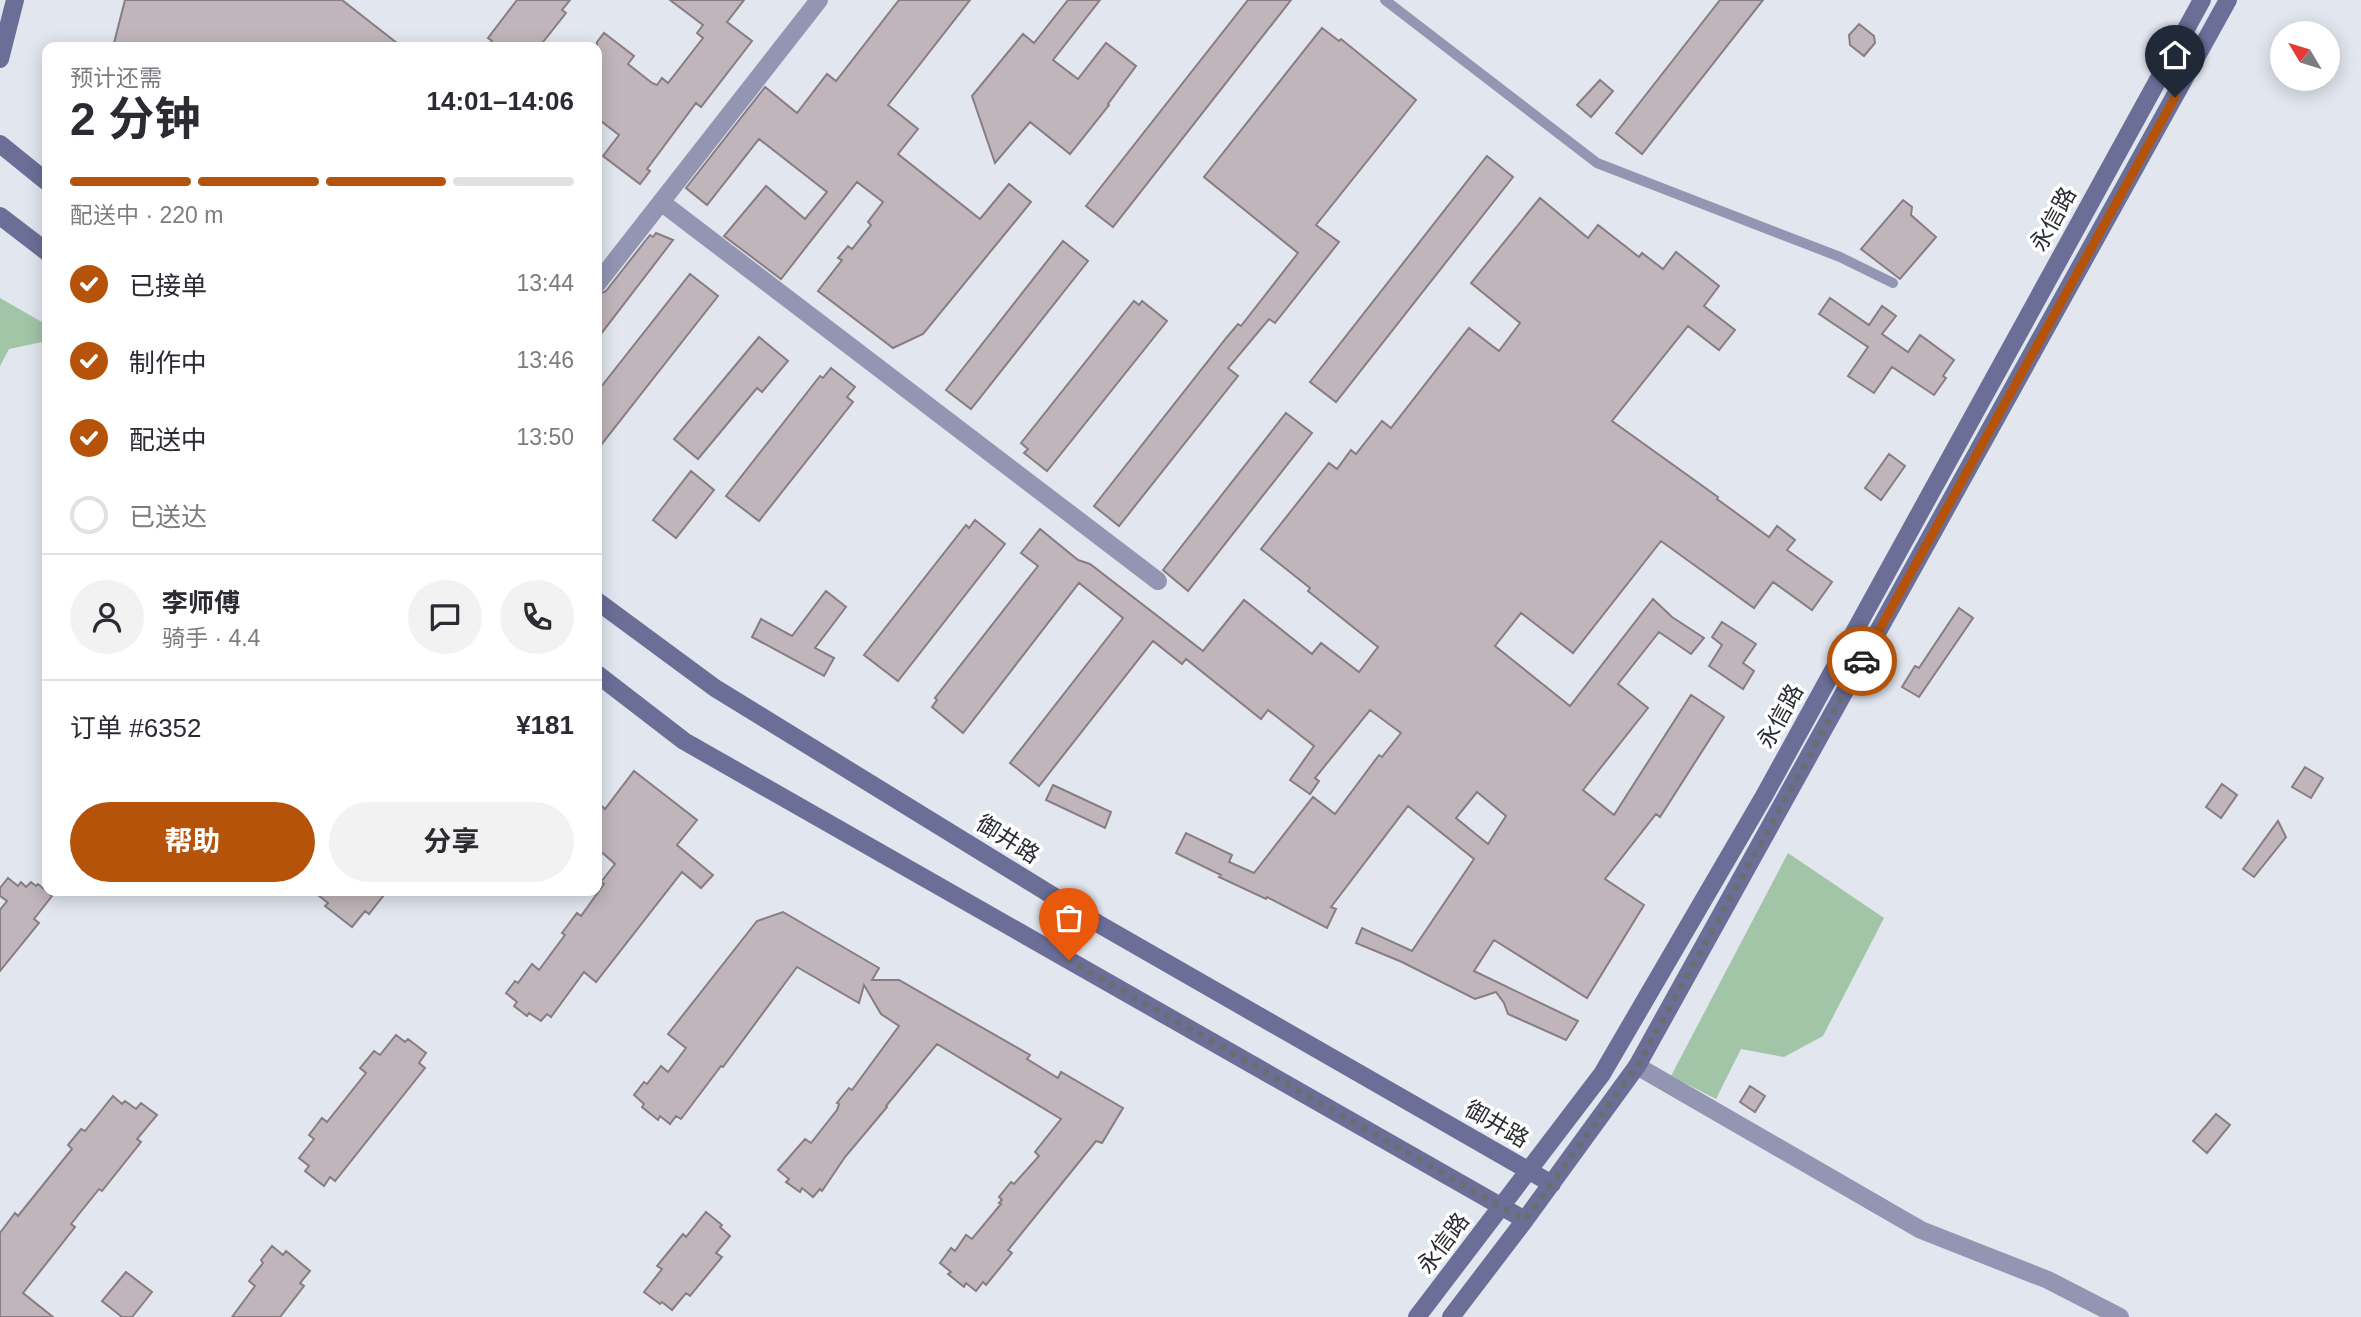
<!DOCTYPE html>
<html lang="zh">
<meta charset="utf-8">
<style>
:root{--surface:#fff;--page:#f2f2f3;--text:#2b2b33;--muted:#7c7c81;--line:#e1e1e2;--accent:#b45309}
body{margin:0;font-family:Helvetica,"Noto Sans SC",sans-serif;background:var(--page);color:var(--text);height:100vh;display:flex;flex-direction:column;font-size:26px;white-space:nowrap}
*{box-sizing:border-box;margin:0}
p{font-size:23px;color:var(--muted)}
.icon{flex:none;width:38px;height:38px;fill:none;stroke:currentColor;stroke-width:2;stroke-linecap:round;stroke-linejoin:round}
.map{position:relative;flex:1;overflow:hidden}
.sheet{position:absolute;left:42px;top:42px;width:560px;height:854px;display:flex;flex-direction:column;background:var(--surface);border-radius:14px;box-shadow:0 4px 18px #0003}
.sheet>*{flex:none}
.needle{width:46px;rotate:308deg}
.buttons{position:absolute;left:2270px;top:21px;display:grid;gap:14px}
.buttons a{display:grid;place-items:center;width:70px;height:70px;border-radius:50%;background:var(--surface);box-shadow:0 4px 18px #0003;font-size:35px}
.pin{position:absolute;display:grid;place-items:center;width:60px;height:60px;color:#fff;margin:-72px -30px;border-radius:50% 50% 50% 0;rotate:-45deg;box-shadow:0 0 7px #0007}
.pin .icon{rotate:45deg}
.courier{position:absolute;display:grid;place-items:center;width:70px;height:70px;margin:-35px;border:5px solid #b45309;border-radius:50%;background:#fff;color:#222;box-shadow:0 2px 9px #0007}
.summary em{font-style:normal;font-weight:700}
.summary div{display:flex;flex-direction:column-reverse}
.summary{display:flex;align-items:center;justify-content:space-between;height:119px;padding:0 28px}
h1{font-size:46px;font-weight:700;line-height:52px}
.bar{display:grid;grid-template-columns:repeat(4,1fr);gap:10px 7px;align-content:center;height:84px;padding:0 28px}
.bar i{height:9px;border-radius:5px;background:var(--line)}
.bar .active{background:var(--accent)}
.bar p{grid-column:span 4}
.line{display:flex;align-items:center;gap:18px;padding:0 28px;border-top:2px solid var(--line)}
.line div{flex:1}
.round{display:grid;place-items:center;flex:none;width:74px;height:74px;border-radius:37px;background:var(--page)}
ol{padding:0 28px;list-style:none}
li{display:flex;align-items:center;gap:21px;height:77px}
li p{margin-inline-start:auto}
li .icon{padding:7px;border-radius:50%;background:var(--accent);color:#fff;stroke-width:4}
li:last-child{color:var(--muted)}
li i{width:38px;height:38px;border:4px solid var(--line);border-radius:50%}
.primary-button{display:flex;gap:14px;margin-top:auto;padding:14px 28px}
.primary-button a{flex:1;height:80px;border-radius:42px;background:var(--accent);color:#fff;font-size:28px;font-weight:700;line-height:80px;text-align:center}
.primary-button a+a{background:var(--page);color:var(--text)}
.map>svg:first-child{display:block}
</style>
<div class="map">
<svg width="2361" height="1317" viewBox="0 0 2361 1317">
<rect width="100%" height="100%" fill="#e1e6ef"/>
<path fill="#a2c5a7" d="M 0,298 L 47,325 L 47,341 L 9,349 L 0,366 Z
M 1788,853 L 1884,918 L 1823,1036 L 1784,1057 L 1741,1049 L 1716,1099 L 1671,1076 Z"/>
<path fill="#c0b5ba" stroke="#877d82" stroke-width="2" fill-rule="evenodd" d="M 125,0 L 342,0 L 402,47 L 113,47 Z
M 517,0 L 570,0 L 562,10 L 566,13 L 539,47 L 487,47 L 492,41 L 488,38 Z
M 670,0 L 744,0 L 727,22 L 752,41 L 701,107 L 696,103 L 647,169 L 650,171 L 640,184 L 603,156 L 619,135 L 597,118 L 597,42 L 604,33 L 634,56 L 628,64 L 652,83 L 657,85 L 662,78 L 668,83 L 703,38 L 697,33 L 703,25 Z
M 899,0 L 970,0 L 888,105 L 918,129 L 898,154 L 980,219 L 1009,184 L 1031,202 L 923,334 L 893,348 L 818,291 L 842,260 L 838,258 L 848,246 L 852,249 L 871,225 L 868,222 L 883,202 L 857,182 L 781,279 L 724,236 L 766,186 L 805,219 L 827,192 L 759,139 L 707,205 L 686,188 L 765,87 L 797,113 L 827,74 L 836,81 Z
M 1068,0 L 1100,0 L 1053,60 L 1078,79 L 1106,43 L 1136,66 L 1108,104 L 1109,105 L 1070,154 L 1030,122 L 995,163 L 972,96 L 1023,34 L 1034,43 Z
M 1248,0 L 1291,0 L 1113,227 L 1086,206 Z
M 1720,0 L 1763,0 L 1642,154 L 1616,133 Z
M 1859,24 L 1874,36 L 1875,43 L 1864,56 L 1850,45 L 1849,35 Z
M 1322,28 L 1339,41 L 1341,39 L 1416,100 L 1316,225 L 1339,242 L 1275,323 L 1269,319 L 1228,368 L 1238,376 L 1119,526 L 1094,506 L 1227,337 L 1238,324 L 1241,326 L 1298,253 L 1204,177 Z
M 1600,80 L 1613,91 L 1591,117 L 1577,105 Z
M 1487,156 L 1513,177 L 1336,402 L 1310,382 Z
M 1540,198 L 1588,238 L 1598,225 L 1639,257 L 1642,253 L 1663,269 L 1676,252 L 1719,286 L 1704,306 L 1735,330 L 1719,350 L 1688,326 L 1612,421 L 1718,497 L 1717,499 L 1769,537 L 1777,526 L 1795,540 L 1787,550 L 1832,582 L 1812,610 L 1773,582 L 1754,608 L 1661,541 L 1573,653 L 1521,613 L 1495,646 L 1570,706 L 1653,599 L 1672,617 L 1704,638 L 1691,654 L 1659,632 L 1618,684 L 1648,708 L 1583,790 L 1614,815 L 1691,695 L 1724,717 L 1660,817 L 1656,814 L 1605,879 L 1644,905 L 1587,998 L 1494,940 L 1474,971 L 1578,1021 L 1566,1040 L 1508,1014 L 1504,1003 L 1496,992 L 1475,999 L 1402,962 L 1356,943 L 1362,928 L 1412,951 L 1474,859 L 1408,806 L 1331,907 L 1336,909 L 1327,928 L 1267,897 L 1266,899 L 1219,877 L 1221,875 L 1176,853 L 1186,833 L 1232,855 L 1229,862 L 1254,873 L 1313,797 L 1335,814 L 1379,755 L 1382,757 L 1401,733 L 1370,710 L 1315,778 L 1319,781 L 1310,794 L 1290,780 L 1314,746 L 1268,710 L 1261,719 L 1186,659 L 1182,664 L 1153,641 L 1039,786 L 1010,763 L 1123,618 L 1079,583 L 963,733 L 932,707 L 937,700 L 935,698 L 1038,566 L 1021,553 L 1040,529 L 1078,560 L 1090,564 L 1203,651 L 1244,600 L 1312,654 L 1321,643 L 1359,672 L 1378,647 L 1308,591 L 1310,588 L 1261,549 L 1329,463 L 1337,469 L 1351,450 L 1356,454 L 1382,421 L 1391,428 L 1469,328 L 1499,351 L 1520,323 L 1471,283 ZM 1477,792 L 1506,816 L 1488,844 L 1456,818 Z
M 1903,200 L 1912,207 L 1911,215 L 1936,237 L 1900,279 L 1861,249 Z
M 656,233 L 673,240 L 597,339 L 597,295 L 606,291 L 650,235 L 653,237 Z
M 1063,241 L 1088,261 L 971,409 L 946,390 Z
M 690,274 L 718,296 L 597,450 L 597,392 Z
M 1830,298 L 1869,325 L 1882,306 L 1896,316 L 1882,334 L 1908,352 L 1920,335 L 1954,360 L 1943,376 L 1946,378 L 1934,395 L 1892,367 L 1874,393 L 1848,376 L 1868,347 L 1819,314 Z
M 1134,301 L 1139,305 L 1142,301 L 1167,321 L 1047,471 L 1024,453 L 1028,449 L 1021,443 Z
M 759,337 L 788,361 L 762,392 L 757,388 L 698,459 L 674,439 Z
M 831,368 L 855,387 L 847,397 L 853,402 L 759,521 L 726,496 L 820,376 L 823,378 Z
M 1286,413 L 1312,433 L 1188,591 L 1163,570 Z
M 1889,454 L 1905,466 L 1881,500 L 1865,488 Z
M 691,471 L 714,490 L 676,538 L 653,520 Z
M 975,520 L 1005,544 L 898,681 L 864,655 L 966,525 L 969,528 Z
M 826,591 L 846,607 L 815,648 L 834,658 L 824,676 L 752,637 L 761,619 L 792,636 Z
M 1959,608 L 1973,618 L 1919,697 L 1902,687 L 1915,666 L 1919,668 Z
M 1722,622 L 1756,644 L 1743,663 L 1754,671 L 1743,689 L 1709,666 L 1722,645 L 1712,637 Z
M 2305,767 L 2323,778 L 2311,798 L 2292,787 Z
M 634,771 L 697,820 L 677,845 L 713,875 L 701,888 L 682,872 L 596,982 L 584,972 L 551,1017 L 547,1014 L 541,1021 L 529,1013 L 527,1016 L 514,1006 L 517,1002 L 506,993 L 515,981 L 518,983 L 532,964 L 539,970 L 565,935 L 562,933 L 577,913 L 581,916 L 604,884 L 601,882 L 615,864 L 597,848 L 597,802 L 605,809 Z
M 2222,784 L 2237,795 L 2221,818 L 2206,807 Z
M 1053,785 L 1111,812 L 1105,828 L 1046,800 Z
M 2278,821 L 2286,837 L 2254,877 L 2243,869 Z
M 8,878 L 18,886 L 21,882 L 26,887 L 31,882 L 36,886 L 38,884 L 52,896 L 34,919 L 39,923 L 0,971 L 0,910 L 7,901 L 0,896 L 0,888 Z
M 313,891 L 387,891 L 369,914 L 365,911 L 352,927 L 325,906 L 328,903 Z
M 783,912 L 879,968 L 872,980 L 899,980 L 1030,1055 L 1027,1059 L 1058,1078 L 1061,1072 L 1123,1108 L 1102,1143 L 1096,1141 L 1008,1250 L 1012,1253 L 986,1285 L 983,1282 L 976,1291 L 966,1283 L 964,1287 L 948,1274 L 951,1272 L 940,1263 L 951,1248 L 955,1251 L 966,1235 L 972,1239 L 1001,1204 L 999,1203 L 1002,1200 L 999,1197 L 1011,1182 L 1014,1184 L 1039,1156 L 1035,1152 L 1061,1119 L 937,1044 L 886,1106 L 887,1107 L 845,1157 L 822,1191 L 820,1189 L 813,1197 L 802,1188 L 800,1192 L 786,1182 L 789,1179 L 778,1170 L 805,1139 L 811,1143 L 837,1110 L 839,1104 L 837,1103 L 849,1088 L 852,1090 L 899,1026 L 881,1014 L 864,985 L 859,1003 L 797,967 L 723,1067 L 721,1066 L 681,1119 L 676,1116 L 670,1124 L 660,1116 L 658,1120 L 642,1107 L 644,1104 L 634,1095 L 644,1082 L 647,1084 L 661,1066 L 668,1072 L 686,1048 L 668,1034 L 757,921 Z
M 396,1035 L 405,1042 L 408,1039 L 426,1053 L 419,1063 L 425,1068 L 335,1181 L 330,1177 L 324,1186 L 305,1171 L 309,1166 L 299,1158 L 314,1139 L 309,1135 L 322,1118 L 327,1122 L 366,1073 L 360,1068 L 374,1051 L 380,1055 Z
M 1750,1086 L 1765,1096 L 1755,1112 L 1740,1102 Z
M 113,1096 L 122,1104 L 125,1101 L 136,1109 L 141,1103 L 157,1115 L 137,1139 L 141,1142 L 102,1191 L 99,1189 L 71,1224 L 75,1227 L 23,1293 L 53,1317 L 0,1317 L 0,1233 L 15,1213 L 18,1216 L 72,1149 L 68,1145 L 81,1129 L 85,1131 Z
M 2216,1114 L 2230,1125 L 2207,1153 L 2193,1141 Z
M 706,1212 L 722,1225 L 720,1227 L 730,1236 L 716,1253 L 722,1257 L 690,1296 L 686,1293 L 672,1310 L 662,1302 L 660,1304 L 644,1292 L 662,1269 L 657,1266 L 683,1234 L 686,1237 Z
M 272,1246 L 283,1255 L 286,1251 L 310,1271 L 300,1283 L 304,1286 L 280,1317 L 232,1317 L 255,1286 L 249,1281 L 263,1263 L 261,1260 Z
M 126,1272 L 152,1292 L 132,1317 L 122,1317 L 102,1301 Z"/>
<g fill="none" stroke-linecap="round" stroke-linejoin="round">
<path stroke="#9296b3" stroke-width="10" d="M 1385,0 L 1597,163 L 1840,257 L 1893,283"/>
<path stroke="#9296b3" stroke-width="18" d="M 661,202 L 1158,581
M 597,284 L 819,0
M 1637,1066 L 1921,1230 L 2048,1280 L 2120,1317"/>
<path stroke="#6b6f98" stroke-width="18" d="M 0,59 L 15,0
M 0,144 L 47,182
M 0,216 L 47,252
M 597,601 L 715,688 L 1097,923 L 1552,1184
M 597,674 L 684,741 L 1525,1220
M 1417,1317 L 1602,1074 L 1764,796 L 2202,0
M 1451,1317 L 1525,1220 L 1637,1066 L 2228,0"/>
</g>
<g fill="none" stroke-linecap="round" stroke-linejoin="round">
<path stroke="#6a6d73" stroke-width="7" stroke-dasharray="0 12.6" d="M 1069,960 L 1525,1220 L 1637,1066 L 1862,661"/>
<path stroke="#b45309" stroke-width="9" d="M 1862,661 L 2175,97"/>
</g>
<g text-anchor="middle" stroke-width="7" stroke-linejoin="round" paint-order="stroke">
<g font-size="23" fill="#2a2c30" stroke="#fff">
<text transform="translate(2053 219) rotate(-61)" y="8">永信路</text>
<text transform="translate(1780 716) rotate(-61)" y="8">永信路</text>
<text transform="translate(1008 839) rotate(32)" y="8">御井路</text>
<text transform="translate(1497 1124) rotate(30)" y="8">御井路</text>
<text transform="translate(1443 1243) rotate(-53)" y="8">永信路</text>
</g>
</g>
</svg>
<div class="buttons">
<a><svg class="needle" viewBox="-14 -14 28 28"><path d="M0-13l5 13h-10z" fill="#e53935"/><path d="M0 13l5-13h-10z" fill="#7c7c81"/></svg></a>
</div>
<div class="pin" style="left:1069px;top:960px;background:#ea580c"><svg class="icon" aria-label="bag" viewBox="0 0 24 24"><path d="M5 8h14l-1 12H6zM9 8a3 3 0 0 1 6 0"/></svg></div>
<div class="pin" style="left:2175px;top:97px;background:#1f2937"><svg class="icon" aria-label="home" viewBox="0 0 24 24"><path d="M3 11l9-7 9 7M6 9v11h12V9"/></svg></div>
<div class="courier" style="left:1862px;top:661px"><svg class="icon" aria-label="car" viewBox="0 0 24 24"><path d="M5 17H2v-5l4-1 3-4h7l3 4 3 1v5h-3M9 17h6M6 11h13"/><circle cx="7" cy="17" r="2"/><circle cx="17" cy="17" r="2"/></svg></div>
<section class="sheet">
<div class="summary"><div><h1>2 分钟</h1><p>预计还需</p></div><em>14:01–14:06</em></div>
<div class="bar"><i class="active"></i><i class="active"></i><i class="active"></i><i></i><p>配送中 · 220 m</p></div>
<ol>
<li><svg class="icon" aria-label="check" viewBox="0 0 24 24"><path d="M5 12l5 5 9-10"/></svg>已接单<p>13:44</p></li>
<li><svg class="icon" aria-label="check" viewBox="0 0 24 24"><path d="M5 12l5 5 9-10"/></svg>制作中<p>13:46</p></li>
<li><svg class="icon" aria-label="check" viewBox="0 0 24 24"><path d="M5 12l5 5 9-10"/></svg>配送中<p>13:50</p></li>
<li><i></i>已送达</li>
</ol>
<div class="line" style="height:126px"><a class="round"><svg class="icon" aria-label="person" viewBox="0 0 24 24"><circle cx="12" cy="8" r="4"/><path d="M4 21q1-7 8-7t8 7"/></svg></a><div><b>李师傅</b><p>骑手 · 4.4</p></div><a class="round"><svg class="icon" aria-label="chat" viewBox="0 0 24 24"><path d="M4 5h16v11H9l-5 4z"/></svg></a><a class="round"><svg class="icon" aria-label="phone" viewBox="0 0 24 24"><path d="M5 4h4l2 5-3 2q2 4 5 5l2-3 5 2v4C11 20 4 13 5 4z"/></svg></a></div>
<div class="line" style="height:91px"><div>订单 #6352</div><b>¥181</b></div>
<div class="primary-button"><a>帮助</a><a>分享</a></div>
</section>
</div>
